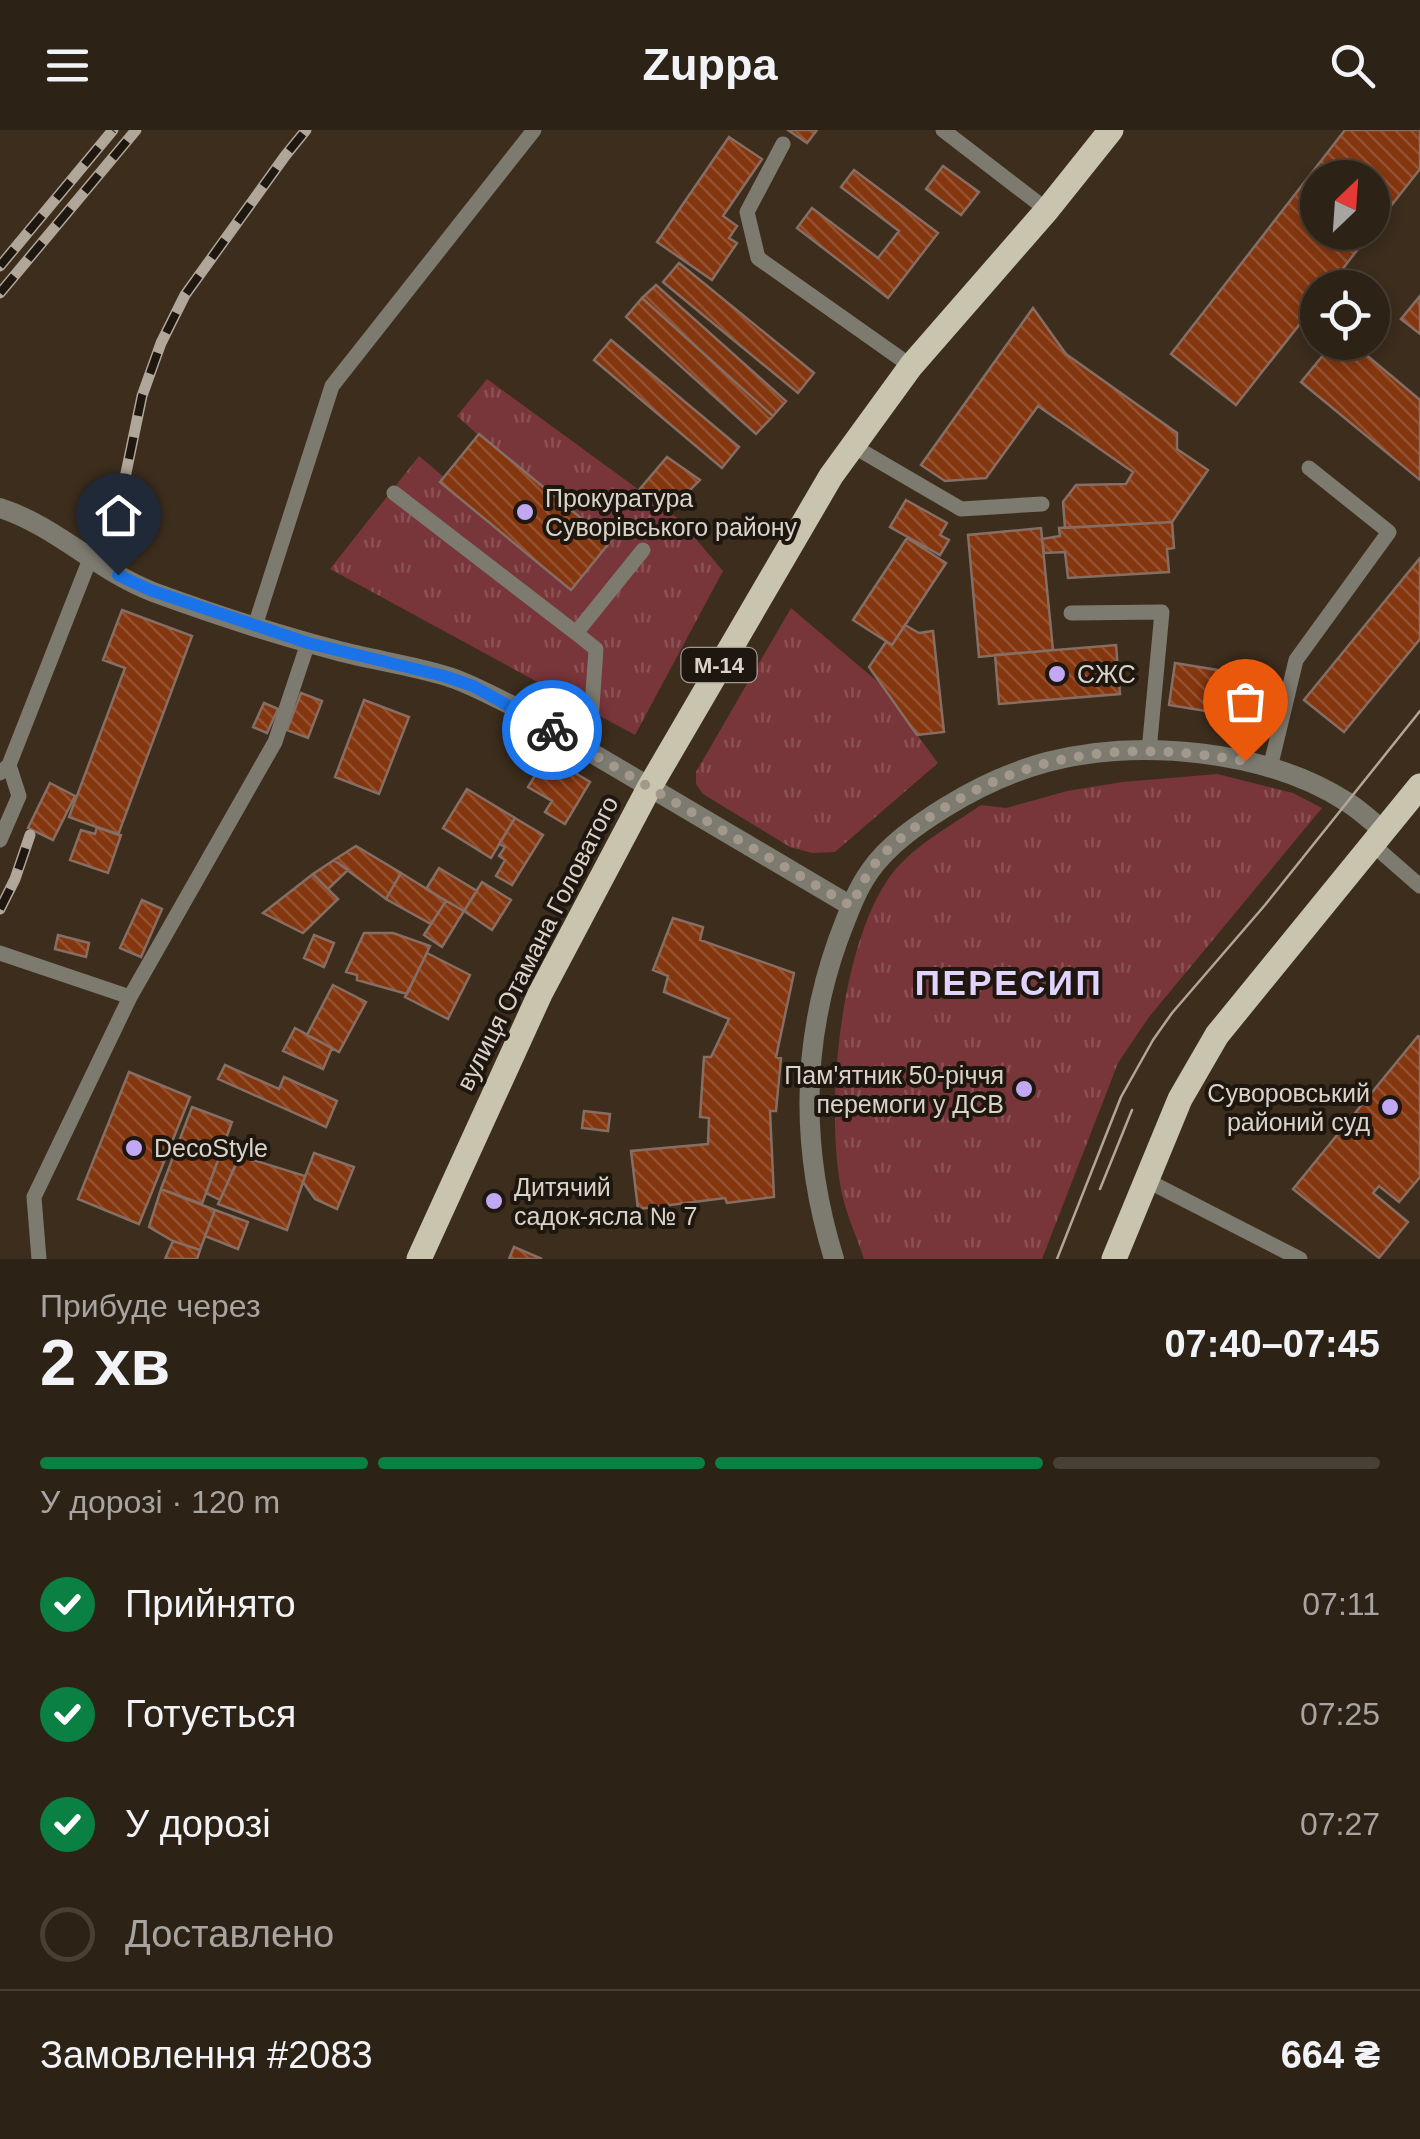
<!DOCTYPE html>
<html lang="uk">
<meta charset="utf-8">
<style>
:root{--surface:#2d2216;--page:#392f23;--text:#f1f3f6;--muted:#a7a4a1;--line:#483f35;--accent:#0b8043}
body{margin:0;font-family:Helvetica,sans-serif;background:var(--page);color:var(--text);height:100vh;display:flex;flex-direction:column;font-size:38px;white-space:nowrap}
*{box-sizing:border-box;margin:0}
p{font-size:32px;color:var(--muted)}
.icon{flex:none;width:55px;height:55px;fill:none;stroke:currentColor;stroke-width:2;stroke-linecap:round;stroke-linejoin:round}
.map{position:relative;height:1129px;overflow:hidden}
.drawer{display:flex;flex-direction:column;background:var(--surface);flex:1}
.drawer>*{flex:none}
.needle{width:65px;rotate:25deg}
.fabs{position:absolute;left:1300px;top:30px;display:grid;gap:20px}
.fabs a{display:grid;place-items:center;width:90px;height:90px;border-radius:50%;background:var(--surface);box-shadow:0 5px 15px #0003,0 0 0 2px var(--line);font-size:50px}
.pin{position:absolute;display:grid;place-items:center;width:85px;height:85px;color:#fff;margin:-102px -42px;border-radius:50% 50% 50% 0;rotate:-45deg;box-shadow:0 0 10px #0007}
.pin .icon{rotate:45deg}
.courier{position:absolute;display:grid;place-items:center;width:100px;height:100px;margin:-50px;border:8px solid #1a73e8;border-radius:50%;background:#fff;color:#222;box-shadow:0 2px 12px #0007}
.head em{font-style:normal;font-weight:600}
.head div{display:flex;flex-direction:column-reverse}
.head{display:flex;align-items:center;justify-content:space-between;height:170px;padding:0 40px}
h1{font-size:65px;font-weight:600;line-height:75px}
.bar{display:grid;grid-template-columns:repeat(4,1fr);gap:15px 10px;align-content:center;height:120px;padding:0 40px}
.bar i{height:12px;border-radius:8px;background:var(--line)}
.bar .selected{background:var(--accent)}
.bar p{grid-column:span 4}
.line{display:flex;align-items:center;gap:25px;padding:0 40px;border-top:2px solid var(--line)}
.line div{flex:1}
ol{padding:0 40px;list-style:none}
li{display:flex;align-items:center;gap:30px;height:110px}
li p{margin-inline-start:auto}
li .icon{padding:10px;border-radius:50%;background:var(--accent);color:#fff;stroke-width:4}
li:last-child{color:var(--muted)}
li i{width:55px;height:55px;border:5px solid var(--line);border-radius:50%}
header{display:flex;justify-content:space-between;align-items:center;height:130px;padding:0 40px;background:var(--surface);font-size:45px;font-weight:600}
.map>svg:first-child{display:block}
</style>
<header><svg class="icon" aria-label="menu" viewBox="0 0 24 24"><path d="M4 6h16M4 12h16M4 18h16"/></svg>Zuppa<svg class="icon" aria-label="search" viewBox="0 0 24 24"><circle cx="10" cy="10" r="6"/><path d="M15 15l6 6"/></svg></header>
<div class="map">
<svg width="1420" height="1129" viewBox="0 0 1420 1129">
<defs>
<pattern id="grass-tufts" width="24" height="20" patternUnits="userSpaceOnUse" patternTransform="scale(2.5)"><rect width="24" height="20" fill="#78353a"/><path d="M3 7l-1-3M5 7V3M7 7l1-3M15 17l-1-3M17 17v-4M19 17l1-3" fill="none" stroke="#8b5155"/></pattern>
<pattern id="building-back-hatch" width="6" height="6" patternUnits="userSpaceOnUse" patternTransform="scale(2.5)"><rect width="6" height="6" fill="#84360f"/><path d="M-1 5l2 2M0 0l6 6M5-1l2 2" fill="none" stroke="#955230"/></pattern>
</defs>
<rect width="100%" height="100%" fill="#3c2d1d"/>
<path fill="url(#grass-tufts)" d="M 487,249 L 679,389 L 723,441 L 635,605 L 330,439 L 419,326 L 444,347 L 478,305 L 457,286 Z
M 791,478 L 878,552 L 938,633 L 835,722 L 812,723 L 790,717 L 703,664 L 696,654 L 696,642 Z
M 1217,644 L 1293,663 L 1322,678 L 1149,887 L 1118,933 L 1042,1129 L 864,1129 C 857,1108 847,1086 842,1064 C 824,980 840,814 891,745 C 914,715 951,696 981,675 L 1006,678 L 1067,661 L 1122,652 Z"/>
<path fill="url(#building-back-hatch)" stroke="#876e64" stroke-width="2.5" d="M 788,0 L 817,0 L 807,13 Z
M 1345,0 L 1420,0 L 1420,39 L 1372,100 L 1372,48 L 1318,48 L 1318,102 L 1371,102 L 1328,158 L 1318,158 L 1318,171 L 1236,275 L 1171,224 Z
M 729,7 L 762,29 L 723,86 L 737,96 L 729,108 L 737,113 L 712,150 L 657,112 Z
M 943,36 L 979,62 L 961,85 L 926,59 Z
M 854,40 L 938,103 L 888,168 L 797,98 L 812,78 L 878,128 L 899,101 L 841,57 Z
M 679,133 L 814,243 L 798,263 L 663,152 Z
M 656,155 L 786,271 L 773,286 L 642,168 Z
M 1420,166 L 1420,204 L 1401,189 Z
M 642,168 L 773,286 L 756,304 L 626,187 Z
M 1033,178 L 1066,224 L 1177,303 L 1177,319 L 1208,340 L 1172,392 L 1065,398 L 1063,372 L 1076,355 L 1126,354 L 1133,342 L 1038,276 L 986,348 L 945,351 L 921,335 Z
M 611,210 L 739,317 L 722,338 L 594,230 Z
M 1334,212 L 1351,212 L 1420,270 L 1420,350 L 1301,252 Z
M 479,304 L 610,412 L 571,460 L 440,352 Z
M 667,327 L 700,350 L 669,381 L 639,360 Z
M 906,370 L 947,393 L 940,405 L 949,410 L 940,425 L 890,397 Z
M 1172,392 L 1174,418 L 1167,419 L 1169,442 L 1068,448 L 1065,422 L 1044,423 L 1042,409 L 1060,406 L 1059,398 Z
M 1041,398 L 1053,520 L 979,527 L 968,405 Z
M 907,408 L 946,433 L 892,515 L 853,490 Z
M 1420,428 L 1420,509 L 1344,602 L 1304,570 Z
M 122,480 L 192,506 L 118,705 L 69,687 L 125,538 L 103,530 Z
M 905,495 L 919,503 L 933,501 L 944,602 L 917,605 L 869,537 L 886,512 L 892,515 Z
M 1116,515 L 1120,564 L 999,574 L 995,525 Z
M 1175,533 L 1261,547 L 1255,589 L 1169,575 Z
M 301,563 L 322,571 L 308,608 L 287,600 Z
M 364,570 L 409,587 L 379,664 L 335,647 Z
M 264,573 L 278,579 L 267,603 L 253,597 Z
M 547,626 L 590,652 L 565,694 L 545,682 L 552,671 L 528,657 Z
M 50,653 L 75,666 L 53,710 L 28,698 Z
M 467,659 L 515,688 L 491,728 L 443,698 Z
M 515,688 L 543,705 L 512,755 L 496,746 L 505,730 L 499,726 L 505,717 L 499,714 Z
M 97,697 L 121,705 L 108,743 L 70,730 L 81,700 L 95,704 Z
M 356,716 L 401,743 L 386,769 L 334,730 Z
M 334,730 L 348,740 L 328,759 L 313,744 Z
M 439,738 L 477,761 L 464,781 L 426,759 Z
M 401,743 L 446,771 L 431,794 L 386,769 Z
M 313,744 L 338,769 L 303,803 L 263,783 Z
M 482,752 L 511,770 L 492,800 L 464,781 Z
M 142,770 L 162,779 L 141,827 L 120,818 Z
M 446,771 L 464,781 L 442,817 L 424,805 Z
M 673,788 L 703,797 L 700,810 L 794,843 L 776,927 L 781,928 L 776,981 L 770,981 L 774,1067 L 727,1073 L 725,1068 L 638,1079 L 631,1021 L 708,1014 L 709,988 L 700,987 L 704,927 L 711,927 L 729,889 L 664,862 L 668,846 L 653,840 Z
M 364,803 L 393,803 L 430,816 L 407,864 L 357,850 L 357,845 L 346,842 Z
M 58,805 L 89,813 L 86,827 L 55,819 Z
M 314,805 L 334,813 L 324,837 L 304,828 Z
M 427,823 L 470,845 L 448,889 L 405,867 Z
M 333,855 L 366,872 L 339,922 L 307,905 Z
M 295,898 L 332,918 L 323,939 L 283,921 Z
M 1418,906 L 1420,907 L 1420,1047 L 1399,1072 L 1379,1056 L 1373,1063 L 1408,1092 L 1379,1128 L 1293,1059 Z
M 225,935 L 279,959 L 284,947 L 337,971 L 326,997 L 218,949 Z
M 129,942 L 190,967 L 139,1094 L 78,1069 Z
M 192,977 L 232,992 L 202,1074 L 161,1059 Z
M 584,981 L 610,984 L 608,1001 L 582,998 Z
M 221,1022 L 238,1029 L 220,1070 L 206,1063 Z
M 314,1023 L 354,1037 L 337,1079 L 315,1069 L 303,1052 Z
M 240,1026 L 305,1046 L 287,1100 L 218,1074 Z
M 161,1059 L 215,1080 L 200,1120 L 173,1111 L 149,1097 Z
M 215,1080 L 248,1092 L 238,1119 L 205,1106 Z
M 173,1111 L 200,1120 L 197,1129 L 165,1129 Z
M 514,1117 L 542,1129 L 509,1129 Z"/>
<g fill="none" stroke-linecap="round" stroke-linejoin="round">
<path stroke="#7d7a70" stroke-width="15" d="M 943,0 L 1047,80
M 783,14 L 747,82 L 758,128 L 911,236
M 853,316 L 961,379 L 1042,374
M 394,363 L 576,503
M 1071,483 L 1162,482 L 1149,621
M 255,496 L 332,256 L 534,0
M 589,621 L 596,519 L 576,503 L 643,420
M 1270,638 L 1296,530 L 1389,402 L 1309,338
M 0,643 L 9,635 L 90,429
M 0,710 L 19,666 L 9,635
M 1372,714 L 1420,756
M 0,823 L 130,867
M 1146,1050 L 1300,1129
M 39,1129 L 34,1067 L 130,867 L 275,612 L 308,513"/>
<path stroke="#7d7a70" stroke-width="20" d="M 0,378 C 56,396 98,441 153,462 C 213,484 274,504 335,520 C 372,530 410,535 446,546 C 469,553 488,564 509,574 L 851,776
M 834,1129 C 801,1022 800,916 838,810 C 847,787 855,762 870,741 C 888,715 917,695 944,678 C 976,658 1010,642 1047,632 C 1140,608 1266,620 1347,672 C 1360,680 1371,691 1383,700"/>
<path stroke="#c9c4ae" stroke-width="25" d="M 419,1129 L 540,864 L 649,658 L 831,346 L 911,236 L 1047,80 L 1111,0
M 1114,1129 L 1180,969 L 1217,905 L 1420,656"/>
<path stroke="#b0a69a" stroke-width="2.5" d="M 1100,1059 L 1132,980
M 1057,1129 L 1121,967 L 1153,910 L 1172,883 L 1265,775 L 1420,581"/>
<g stroke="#b0a69a" stroke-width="11">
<path id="rail" d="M 0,136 L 113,0
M 0,163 L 136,0
M 111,415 L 142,266 L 161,213 L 185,165 L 285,26 L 306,0
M 0,779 L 15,749 L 30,705"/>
</g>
<use href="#rail" stroke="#1e1710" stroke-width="8" stroke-dasharray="22" stroke-linecap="butt"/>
</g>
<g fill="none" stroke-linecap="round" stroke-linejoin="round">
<path stroke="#a3988c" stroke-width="10" stroke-dasharray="0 18" d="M 552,600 L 851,776 C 857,765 862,753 869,742 C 887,715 917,695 944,678 C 1041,618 1134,612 1245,631"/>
<path stroke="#1a73e8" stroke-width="12" d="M 118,445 L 150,460 L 308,513 L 444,546 L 473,556 L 552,600"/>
</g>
<g fill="#c2a8f2" stroke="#1e1710" stroke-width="4">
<circle cx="525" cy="382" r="10"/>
<circle cx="1057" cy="544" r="10"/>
<circle cx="1024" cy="959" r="10"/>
<circle cx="1390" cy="977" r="10"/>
<circle cx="134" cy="1018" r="10"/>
<circle cx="494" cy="1071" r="10"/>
</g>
<g text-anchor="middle" stroke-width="8" stroke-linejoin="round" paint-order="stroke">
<rect fill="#1e1710" stroke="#a29a91" stroke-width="2.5" x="681.5" y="518" width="75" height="34" rx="8"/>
<g font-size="22" font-weight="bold" fill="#dbd2c8">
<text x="719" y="543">М-14</text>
</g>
<g font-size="25" fill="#dbd2c8" stroke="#1e1710" text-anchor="start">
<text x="545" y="377">Прокуратура<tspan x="545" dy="29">Суворівського району</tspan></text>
<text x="1077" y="553">СЖС</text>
<text x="1004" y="954" text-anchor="end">Пам'ятник 50-річчя<tspan x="1004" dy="29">перемоги у ДСВ</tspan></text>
<text x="1370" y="972" text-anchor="end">Суворовський<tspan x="1370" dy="29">районий суд</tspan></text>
<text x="154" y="1027">DecoStyle</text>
<text x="514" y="1066">Дитячий<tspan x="514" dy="29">садок-ясла № 7</tspan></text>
</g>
<g font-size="25" fill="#dbd2c8" stroke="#1e1710">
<text transform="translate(537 813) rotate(-63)" y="9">вулиця Отамана Головатого</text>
</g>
<g font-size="35" font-weight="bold" letter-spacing="2.5" fill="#e1d3fe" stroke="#1e1710">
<text x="1009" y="865">ПЕРЕСИП</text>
</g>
</g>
</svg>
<div class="fabs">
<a><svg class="needle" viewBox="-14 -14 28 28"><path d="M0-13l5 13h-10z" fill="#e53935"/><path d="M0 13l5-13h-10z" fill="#a7a4a1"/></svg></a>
<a><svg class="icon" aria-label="locate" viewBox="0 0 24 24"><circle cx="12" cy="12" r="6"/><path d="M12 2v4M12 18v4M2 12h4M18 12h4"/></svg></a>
</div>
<div class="pin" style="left:1245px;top:631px;background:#ea580c"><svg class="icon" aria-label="bag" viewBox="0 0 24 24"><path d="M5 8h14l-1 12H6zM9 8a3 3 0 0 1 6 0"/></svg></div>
<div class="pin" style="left:118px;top:445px;background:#1f2937"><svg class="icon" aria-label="home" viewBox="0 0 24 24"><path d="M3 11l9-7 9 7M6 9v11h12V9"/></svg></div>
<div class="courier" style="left:552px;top:600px"><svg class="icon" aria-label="bike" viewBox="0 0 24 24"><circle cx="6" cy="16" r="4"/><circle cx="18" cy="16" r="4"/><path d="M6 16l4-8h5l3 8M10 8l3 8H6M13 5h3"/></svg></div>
</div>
<section class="drawer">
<div class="head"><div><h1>2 хв</h1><p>Прибуде через</p></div><em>07:40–07:45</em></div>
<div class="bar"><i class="selected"></i><i class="selected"></i><i class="selected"></i><i></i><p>У дорозі · 120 m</p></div>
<ol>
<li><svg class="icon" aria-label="check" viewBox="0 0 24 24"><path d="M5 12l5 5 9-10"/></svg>Прийнято<p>07:11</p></li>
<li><svg class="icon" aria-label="check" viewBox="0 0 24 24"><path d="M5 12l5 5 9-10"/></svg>Готується<p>07:25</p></li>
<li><svg class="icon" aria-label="check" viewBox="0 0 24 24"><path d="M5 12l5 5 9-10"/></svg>У дорозі<p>07:27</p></li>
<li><i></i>Доставлено</li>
</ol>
<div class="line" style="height:130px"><div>Замовлення #2083</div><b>664 ₴</b></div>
</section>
